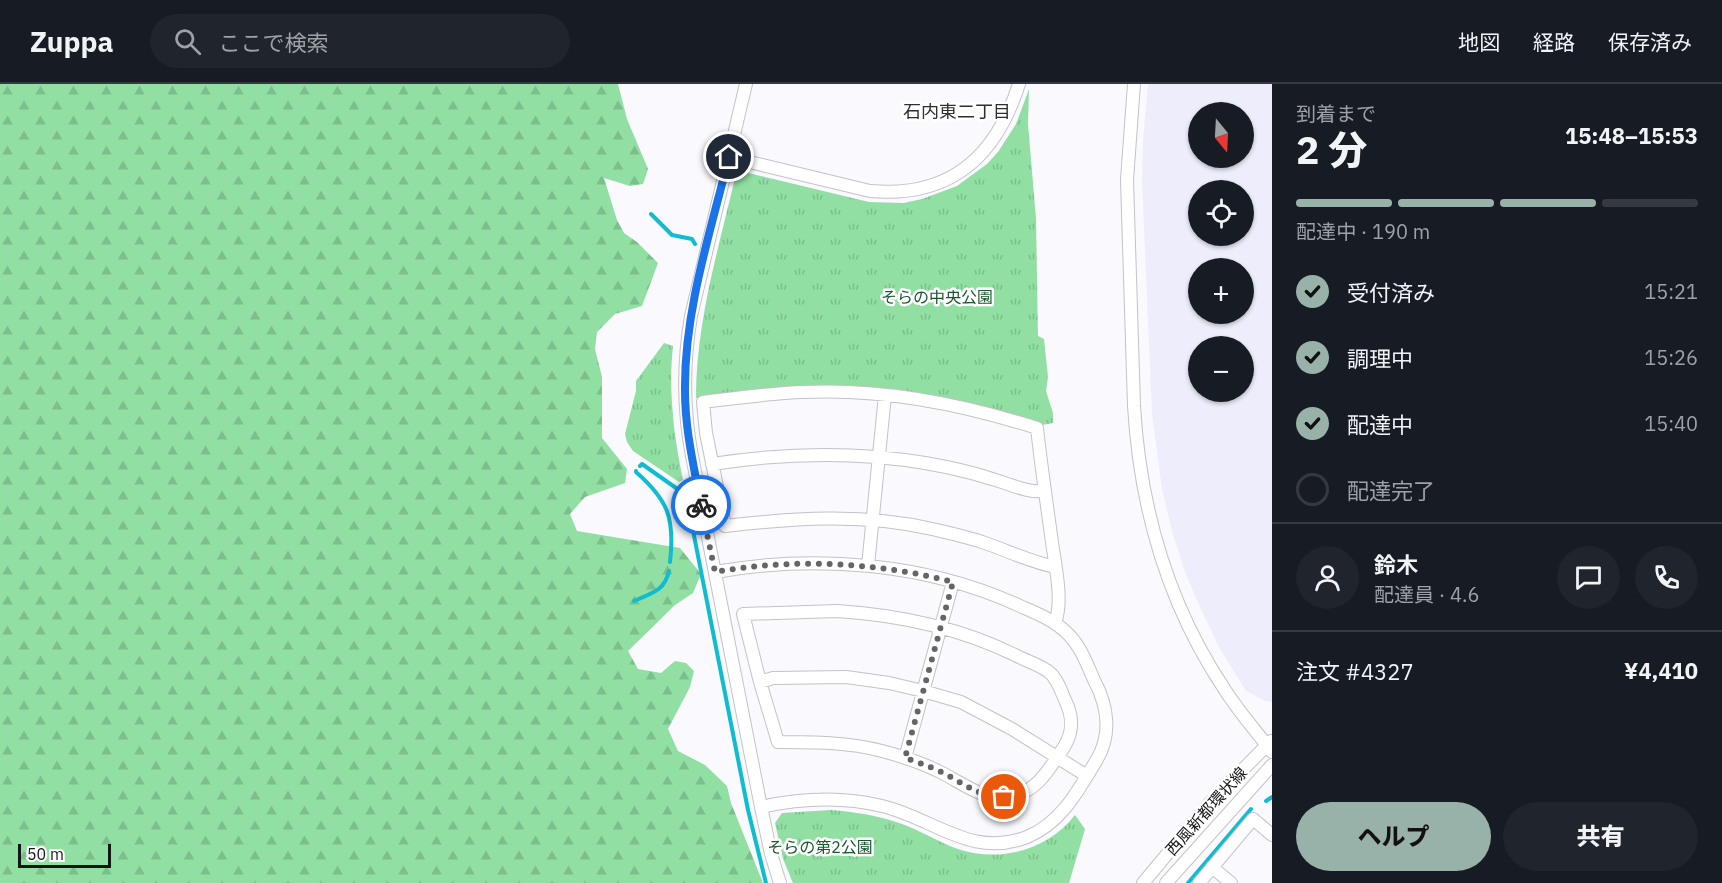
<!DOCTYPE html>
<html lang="ja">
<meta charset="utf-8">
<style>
:root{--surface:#171b24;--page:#20242c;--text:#f1f3f6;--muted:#9ea1a6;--line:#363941;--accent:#98b2a9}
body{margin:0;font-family:"IBM Plex Sans","Noto Sans JP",sans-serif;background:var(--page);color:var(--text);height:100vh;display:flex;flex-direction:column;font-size:22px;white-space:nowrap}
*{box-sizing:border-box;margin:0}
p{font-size:20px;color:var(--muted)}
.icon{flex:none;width:33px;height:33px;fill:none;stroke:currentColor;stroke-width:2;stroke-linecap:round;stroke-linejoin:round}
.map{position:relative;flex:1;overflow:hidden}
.panel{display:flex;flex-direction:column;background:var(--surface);width:450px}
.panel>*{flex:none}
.needle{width:39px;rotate:162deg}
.tools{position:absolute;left:1188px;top:18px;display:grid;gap:12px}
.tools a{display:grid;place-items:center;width:66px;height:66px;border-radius:50%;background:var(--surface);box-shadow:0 2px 4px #0004;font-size:30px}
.scale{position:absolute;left:18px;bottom:15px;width:93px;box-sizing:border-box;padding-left:6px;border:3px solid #161618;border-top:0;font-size:16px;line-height:21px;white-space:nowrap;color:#161618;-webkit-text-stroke:4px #fff;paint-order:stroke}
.pin{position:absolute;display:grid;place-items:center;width:51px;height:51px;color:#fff;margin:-26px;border:3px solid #fff;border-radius:50%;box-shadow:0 2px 6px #0007}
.courier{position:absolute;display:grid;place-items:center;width:60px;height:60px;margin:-30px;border:4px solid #1a73e8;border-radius:50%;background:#fff;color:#222;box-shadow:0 2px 8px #0007}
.overview em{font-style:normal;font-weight:800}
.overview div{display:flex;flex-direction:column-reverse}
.overview{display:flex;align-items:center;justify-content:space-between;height:102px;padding:0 24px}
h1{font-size:39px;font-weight:800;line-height:45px}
.bar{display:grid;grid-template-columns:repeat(4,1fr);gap:9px 6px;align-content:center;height:72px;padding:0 24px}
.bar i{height:8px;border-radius:4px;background:var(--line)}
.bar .current{background:var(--accent)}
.bar p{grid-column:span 4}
.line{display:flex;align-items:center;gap:15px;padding:0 24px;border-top:2px solid var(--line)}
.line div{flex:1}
.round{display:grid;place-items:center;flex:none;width:63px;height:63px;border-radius:32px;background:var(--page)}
ol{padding:0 24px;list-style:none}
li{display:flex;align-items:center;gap:18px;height:66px}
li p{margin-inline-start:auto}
li .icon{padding:6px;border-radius:50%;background:var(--accent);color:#111;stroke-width:4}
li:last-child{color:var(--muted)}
li i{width:33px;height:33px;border:3px solid var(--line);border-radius:50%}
.action{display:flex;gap:12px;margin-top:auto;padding:12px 24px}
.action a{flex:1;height:69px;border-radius:36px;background:var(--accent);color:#111;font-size:24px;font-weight:800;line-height:69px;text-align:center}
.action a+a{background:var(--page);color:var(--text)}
header{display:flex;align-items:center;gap:36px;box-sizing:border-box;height:84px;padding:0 30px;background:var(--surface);border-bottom:2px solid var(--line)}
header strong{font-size:28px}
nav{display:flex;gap:33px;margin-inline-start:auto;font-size:21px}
.search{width:420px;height:54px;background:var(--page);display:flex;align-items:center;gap:15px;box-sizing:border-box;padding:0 21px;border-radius:33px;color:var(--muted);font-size:22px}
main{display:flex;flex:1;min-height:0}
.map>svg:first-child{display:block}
</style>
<header>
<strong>Zuppa</strong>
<div class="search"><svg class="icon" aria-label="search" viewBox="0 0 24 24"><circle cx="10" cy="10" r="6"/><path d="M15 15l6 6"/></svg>ここで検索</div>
<nav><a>地図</a><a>経路</a><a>保存済み</a></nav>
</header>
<main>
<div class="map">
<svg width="1272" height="799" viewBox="0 0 1272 799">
<defs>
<pattern id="forest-firs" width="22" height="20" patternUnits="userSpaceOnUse" patternTransform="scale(1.5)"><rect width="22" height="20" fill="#91dfa3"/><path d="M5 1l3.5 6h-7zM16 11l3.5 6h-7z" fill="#7cbf8c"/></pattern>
<pattern id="park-tufts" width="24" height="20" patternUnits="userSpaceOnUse" patternTransform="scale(1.5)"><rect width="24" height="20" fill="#91dfa3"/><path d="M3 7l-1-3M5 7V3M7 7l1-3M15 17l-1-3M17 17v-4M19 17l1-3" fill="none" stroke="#7cbf8c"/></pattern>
</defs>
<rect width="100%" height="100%" fill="#f9f9fe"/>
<path fill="#eeedfb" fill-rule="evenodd" d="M 1148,0 L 1272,0 L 1272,618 L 1265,617 L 1246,607 L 1219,563 L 1200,523 L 1185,488 L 1172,447 L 1162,405 L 1152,330 L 1142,96 L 1143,57 ZM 1198,28 L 1244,28 L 1244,74 L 1198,74 ZM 1198,106 L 1244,106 L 1244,152 L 1198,152 ZM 1198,184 L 1244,184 L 1244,230 L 1198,230 ZM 1198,262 L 1244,262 L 1244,308 L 1198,308 Z"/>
<path fill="url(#forest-firs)" d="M 0,0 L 618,0 L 627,35 L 648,85 L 643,100 L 630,102 L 604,94 L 617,136 L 624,149 L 637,158 L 658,179 L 642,222 L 615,230 L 597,248 L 595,265 L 602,293 L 602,354 L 627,385 L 625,399 L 585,413 L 570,430 L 577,447 L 680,464 L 701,490 L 693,509 L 675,521 L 628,567 L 638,585 L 661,589 L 675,577 L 686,579 L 694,587 L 690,603 L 668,645 L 678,667 L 705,681 L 727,702 L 731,719 L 763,799 L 0,799 Z"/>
<path fill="url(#park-tufts)" d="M 1029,5 L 1028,40 L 1036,135 L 1038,252 L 1044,255 L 1048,293 L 1046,307 L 1053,329 L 1053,339 L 1042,341 L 938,314 L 741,308 L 696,314 C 696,238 718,167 735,94 L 744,88 L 869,118 L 904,119 L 922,115 L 957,102 L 987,80 L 998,68 L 1016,40 Z
M 664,259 L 673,262 C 668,307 674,352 683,396 L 679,398 L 633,367 L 627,358 L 625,350 L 636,307 L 636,297 Z
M 831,726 C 854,728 877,731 899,739 C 920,746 938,758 958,765 C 1000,779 1048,766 1075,731 L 1085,745 L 1069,799 L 793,799 L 783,775 L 775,739 L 782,729 Z"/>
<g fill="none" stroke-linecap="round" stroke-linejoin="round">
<path stroke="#0fbcd0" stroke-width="4" d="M 651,130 L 672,151 L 692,155 L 695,160
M 640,382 L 642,380 L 686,411 L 748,726 L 766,799
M 636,387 L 636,388 C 668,416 675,434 670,478
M 634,517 C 651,509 664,508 669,487
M 1266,717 L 1272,713
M 1188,799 L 1251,725"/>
<g stroke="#c2c2c8" stroke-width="14">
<path id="minor" d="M 746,0 L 691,232 C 683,279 683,325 692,372 L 761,723 L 771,770 L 780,799
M 1134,0 L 1127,96 L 1134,322 C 1140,423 1168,521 1225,606 C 1239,628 1256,647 1272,668
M 729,73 L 870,107 C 950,114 996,73 1019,0
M 712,380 C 783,369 854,367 925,379 C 948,383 971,388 992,395 C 1010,400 1027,409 1045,407
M 868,482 L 885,311
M 715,488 C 816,470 927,479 1020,522 C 1036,529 1054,536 1067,549 C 1080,561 1087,580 1094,596 C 1108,622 1112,651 1096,677 C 1078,707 1061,739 1027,753 C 972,775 933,734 882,722 C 841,712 802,714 761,723
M 837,527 C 900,531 961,544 1017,572 C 1027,577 1040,581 1049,588 C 1057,594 1061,607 1065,616 C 1073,632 1074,647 1064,663 C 1050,683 1039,706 1013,712 C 984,719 962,698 938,687 C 920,678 901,672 882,667 C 848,658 813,658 778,658 L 760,598 L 743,530 Z
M 1055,539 C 1064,515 1054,477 1051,451 C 1046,415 1041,380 1037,344 C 962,320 883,304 803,308 C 770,309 737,314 703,318 L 706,349 L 725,442 C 794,434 863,429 932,445 C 949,449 968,453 985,459 C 1008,467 1031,478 1055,483
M 760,598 L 773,594 L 846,593 L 889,599 L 923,607 L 961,618 L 1012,645 L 1087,692
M 905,674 L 953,498
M 1212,783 L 1231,799
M 1143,799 L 1209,720 L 1271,657
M 1166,799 L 1272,681
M 1199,799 L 1253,735 L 1272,751"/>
</g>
<use href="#minor" stroke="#fff" stroke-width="12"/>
</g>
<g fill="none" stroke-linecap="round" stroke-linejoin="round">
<path stroke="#656568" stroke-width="6" stroke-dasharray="0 10.8" d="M 701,421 L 715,488 C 793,474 876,478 953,498 L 905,674 C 917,678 929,682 941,688 C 962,698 980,714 1004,713"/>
<path stroke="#1a73e8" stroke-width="8" d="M 701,421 C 694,383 685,346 685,307 C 684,228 710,149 729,73"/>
</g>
<g text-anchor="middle" stroke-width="5" stroke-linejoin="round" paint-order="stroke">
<g font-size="16" fill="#18562d" stroke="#fff">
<text x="937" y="219">そらの中央公園</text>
<text x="820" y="769">そらの第2公園</text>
</g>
<g font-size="16" fill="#161618" stroke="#fff">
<text transform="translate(1206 727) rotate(-48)" y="6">西風新都環状線</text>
</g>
<g font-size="18" fill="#2d2d32" stroke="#fff">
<text x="957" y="34">石内東二丁目</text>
</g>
</g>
</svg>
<div class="tools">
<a><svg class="needle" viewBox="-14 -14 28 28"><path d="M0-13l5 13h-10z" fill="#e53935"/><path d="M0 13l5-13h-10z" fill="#9ea1a6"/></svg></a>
<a><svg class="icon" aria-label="locate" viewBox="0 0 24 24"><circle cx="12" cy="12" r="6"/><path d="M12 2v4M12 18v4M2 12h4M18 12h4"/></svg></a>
<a>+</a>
<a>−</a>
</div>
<div class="scale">50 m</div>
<div class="pin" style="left:1004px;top:713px;background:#ea580c"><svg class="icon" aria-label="bag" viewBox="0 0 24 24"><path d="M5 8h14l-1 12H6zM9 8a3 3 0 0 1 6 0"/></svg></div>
<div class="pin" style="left:729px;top:73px;background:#1f2937"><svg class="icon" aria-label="home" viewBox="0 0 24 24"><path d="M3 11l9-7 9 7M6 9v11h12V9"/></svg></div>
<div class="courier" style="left:701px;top:421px"><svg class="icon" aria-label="bike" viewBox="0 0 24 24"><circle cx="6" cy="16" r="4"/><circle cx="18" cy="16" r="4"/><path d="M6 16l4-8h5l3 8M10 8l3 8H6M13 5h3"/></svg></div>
</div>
<section class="panel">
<div class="overview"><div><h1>2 分</h1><p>到着まで</p></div><em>15:48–15:53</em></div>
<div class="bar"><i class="current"></i><i class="current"></i><i class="current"></i><i></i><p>配達中 · 190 m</p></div>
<ol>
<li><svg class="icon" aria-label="check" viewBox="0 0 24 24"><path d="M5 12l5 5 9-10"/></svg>受付済み<p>15:21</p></li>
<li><svg class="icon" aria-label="check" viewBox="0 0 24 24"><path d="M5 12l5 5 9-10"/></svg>調理中<p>15:26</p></li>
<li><svg class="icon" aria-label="check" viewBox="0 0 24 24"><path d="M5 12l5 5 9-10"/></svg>配達中<p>15:40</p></li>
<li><i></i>配達完了</li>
</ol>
<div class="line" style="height:108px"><a class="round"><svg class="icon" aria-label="person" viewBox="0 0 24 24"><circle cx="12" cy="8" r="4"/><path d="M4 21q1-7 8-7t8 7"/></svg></a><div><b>鈴木</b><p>配達員 · 4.6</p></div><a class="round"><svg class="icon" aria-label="chat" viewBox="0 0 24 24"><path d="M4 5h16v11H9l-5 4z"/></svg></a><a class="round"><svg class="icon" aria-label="phone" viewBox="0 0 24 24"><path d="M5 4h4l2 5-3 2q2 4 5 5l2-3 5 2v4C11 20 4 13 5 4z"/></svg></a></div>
<div class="line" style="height:78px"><div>注文 #4327</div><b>¥4,410</b></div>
<div class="action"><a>ヘルプ</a><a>共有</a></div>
</section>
</main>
